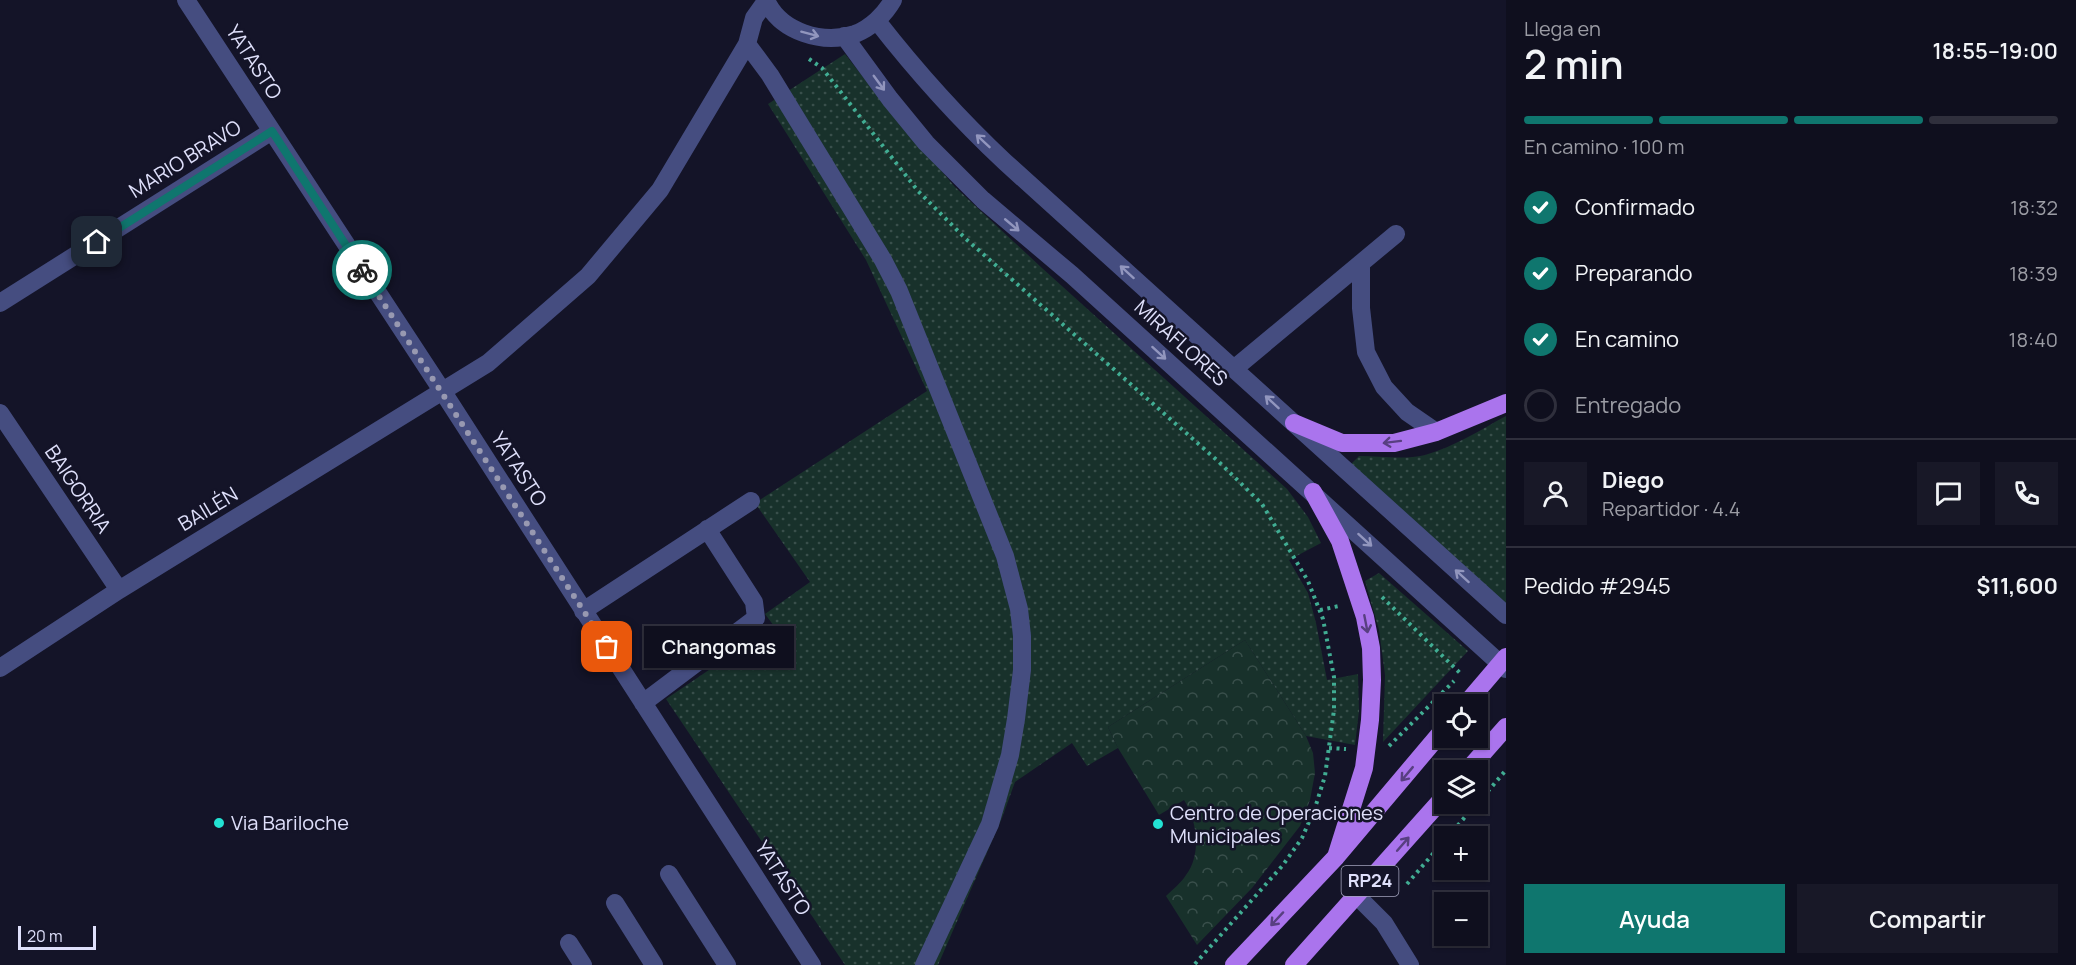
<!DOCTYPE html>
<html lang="es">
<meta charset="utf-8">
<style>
:root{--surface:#0f0f1e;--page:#181827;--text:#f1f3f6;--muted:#9b9ca4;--line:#2f2f3c;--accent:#0f766e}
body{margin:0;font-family:Manrope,sans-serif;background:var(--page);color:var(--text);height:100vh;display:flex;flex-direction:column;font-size:22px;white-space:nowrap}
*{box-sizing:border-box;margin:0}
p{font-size:20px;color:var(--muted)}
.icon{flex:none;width:33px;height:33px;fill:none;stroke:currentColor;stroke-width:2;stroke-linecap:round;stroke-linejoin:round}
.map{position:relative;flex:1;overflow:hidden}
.sheet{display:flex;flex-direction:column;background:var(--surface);width:570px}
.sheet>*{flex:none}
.controls{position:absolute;left:1434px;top:694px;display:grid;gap:12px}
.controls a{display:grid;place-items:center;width:54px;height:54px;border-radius:0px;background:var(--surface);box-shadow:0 2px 4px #0004,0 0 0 2px var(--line);font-size:30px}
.scale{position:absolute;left:18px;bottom:15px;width:78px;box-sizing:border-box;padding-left:6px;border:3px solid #dfe0fb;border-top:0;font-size:16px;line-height:21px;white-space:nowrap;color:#dfe0fb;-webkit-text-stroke:4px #141428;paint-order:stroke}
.pin{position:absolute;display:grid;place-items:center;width:51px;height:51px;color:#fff;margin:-26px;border-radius:12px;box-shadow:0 3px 9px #0006}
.courier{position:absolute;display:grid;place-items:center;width:60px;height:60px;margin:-30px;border:4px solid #0f766e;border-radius:50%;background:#fff;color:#222;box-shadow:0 2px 8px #0007}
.bubble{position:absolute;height:42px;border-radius:0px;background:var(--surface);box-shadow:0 2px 4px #0004,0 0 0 2px var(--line);font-size:20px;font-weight:600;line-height:42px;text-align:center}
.head em{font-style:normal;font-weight:600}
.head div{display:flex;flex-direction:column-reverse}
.head{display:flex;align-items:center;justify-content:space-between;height:102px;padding:0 18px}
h1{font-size:39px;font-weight:600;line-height:45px}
.bar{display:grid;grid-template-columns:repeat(4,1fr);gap:9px 6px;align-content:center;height:72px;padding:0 18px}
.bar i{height:8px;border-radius:4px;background:var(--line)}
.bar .active{background:var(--accent)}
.bar p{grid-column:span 4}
.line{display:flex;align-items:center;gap:15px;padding:0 18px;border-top:2px solid var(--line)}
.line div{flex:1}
.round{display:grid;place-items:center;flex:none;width:63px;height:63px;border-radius:0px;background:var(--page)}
ol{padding:0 18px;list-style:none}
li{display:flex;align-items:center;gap:18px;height:66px}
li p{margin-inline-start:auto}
li .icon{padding:6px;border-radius:50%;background:var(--accent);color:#fff;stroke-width:4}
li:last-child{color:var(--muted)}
li i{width:33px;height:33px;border:3px solid var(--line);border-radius:50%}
.primary-button{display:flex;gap:12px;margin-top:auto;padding:12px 18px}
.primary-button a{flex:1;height:69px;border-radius:0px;background:var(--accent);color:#fff;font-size:24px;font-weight:600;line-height:69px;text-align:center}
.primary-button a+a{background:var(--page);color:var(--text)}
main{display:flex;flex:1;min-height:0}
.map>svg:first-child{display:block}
</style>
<main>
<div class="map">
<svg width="1506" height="965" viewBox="0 0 1506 965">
<defs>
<pattern id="grass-dots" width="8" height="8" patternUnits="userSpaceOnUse" patternTransform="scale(1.5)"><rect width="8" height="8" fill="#18312b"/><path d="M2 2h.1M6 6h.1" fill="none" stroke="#394f4b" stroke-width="1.8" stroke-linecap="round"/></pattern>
<pattern id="park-crowns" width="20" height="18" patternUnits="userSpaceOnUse" patternTransform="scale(1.5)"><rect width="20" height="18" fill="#18312b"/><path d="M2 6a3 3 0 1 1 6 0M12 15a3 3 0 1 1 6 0" fill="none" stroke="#394f4b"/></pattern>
</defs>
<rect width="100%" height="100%" fill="#141428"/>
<path fill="url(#grass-dots)" d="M 845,54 L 878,96 L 955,187 L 1042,268 L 1287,489 L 1308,517 L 1321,543 L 1289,560 L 1308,593 L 1316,623 L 1327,680 L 1358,674 L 1359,711 L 1355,745 L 1306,736 L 1245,640 L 1108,727 L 1118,748 L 1087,766 L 1072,743 L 1015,782 L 1002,818 L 938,965 L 845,965 L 666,699 L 774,626 L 765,614 L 810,582 L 755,503 L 927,391 L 866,260 L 768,104 Z
M 1506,416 L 1506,605 L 1350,465 L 1359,456 C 1380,456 1404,460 1425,455 C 1454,447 1480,430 1506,416 Z
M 1379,573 L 1468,651 L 1383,742 L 1385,675 L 1379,630 L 1365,581 Z"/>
<path fill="url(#park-crowns)" d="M 1245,640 L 1306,736 L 1313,753 L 1315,773 L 1310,800 L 1300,826 L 1252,888 L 1197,945 L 1166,896 C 1173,889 1181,883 1186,875 C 1202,854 1197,820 1184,800 L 1159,815 L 1118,748 L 1108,727 Z"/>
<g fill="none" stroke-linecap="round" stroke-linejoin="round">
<path stroke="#41ad93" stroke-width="4" stroke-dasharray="3 4.5" stroke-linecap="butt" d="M 809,59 L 822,68 L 918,191 L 966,239 L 1219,462 L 1262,504 L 1308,581 L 1323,619 L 1334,677 L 1334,710 L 1325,776 L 1315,808 L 1302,838 L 1283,865 L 1194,965
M 1382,597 L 1461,674
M 1320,610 L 1339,606
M 1389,746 L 1454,681
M 1329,748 L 1346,749
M 1478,803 L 1506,770
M 1448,837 L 1476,804
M 1407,884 L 1444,841"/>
<path stroke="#454d80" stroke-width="18" d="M 186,0 L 443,392 L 812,965
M 766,0 C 780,32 823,45 855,34 C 871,28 885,14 893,0
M 877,21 C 916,71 958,118 1005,162 L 1506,615
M 844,36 L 890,99 L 926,143 L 983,200 L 1072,275 L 1506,669
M 747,44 L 754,18 L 766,1
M 1361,263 L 1361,308 L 1366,352 L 1384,387 L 1407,412 L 1436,432
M 0,303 L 272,131
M 1235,368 L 1396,234
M 0,413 L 119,590
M 583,611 L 751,501
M 0,668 L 119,590 L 488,363 L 588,276 L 660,190 L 747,44 L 770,75 L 883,260 L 899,291 L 1005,556 L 1019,609 L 1022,636 L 1022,670 L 1016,719 L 1010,755 L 990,824 L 924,965
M 643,703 L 756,618 L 754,602 L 707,529
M 669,874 L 727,965
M 1357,896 L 1384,923 L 1410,965
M 615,903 L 654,965
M 569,943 L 583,965"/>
<path stroke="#aa74ed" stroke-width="18" d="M 1294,423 L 1342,443 L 1394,443 L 1436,432 L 1506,403
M 1313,492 L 1340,541 L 1365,617 L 1371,648 L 1372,680 L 1370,720 L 1364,768 L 1336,857
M 1465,705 L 1506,657
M 1467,771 L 1506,727
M 1234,965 L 1336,857 L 1444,729
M 1294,965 L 1444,797"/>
</g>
<defs><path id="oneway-shaft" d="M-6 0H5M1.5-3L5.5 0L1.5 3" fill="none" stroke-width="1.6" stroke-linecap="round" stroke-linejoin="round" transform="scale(1.5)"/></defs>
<g stroke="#9296be">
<use href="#oneway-shaft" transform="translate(810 34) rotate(15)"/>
<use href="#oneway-shaft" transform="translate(879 83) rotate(54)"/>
<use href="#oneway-shaft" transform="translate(983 141) rotate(-137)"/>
<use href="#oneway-shaft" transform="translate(1012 225) rotate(40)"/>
<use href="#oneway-shaft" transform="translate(1127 272) rotate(-138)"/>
<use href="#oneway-shaft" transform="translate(1159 353) rotate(42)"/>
<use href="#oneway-shaft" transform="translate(1272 402) rotate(-137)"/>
<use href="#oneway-shaft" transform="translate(1365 540) rotate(42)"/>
<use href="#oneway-shaft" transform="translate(1462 576) rotate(-138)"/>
</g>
<g stroke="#583f81">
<use href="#oneway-shaft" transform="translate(1392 442) rotate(173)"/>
<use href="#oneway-shaft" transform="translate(1366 624) rotate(79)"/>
<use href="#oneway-shaft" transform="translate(1407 774) rotate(130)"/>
<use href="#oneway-shaft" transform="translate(1403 844) rotate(-49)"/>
<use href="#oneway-shaft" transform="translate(1277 919) rotate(133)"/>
</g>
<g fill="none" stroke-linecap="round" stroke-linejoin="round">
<path stroke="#9899b1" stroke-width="6" stroke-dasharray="0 10.8" d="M 362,270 L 607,647"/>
<path stroke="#0f766e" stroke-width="8" d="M 97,242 L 272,131 L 362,270"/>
</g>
<g fill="#23e2d3" stroke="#141428" stroke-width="2">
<circle cx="219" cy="823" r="6"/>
<circle cx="1158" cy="824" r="6"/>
</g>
<g text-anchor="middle" stroke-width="5" stroke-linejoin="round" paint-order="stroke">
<rect fill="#141428" stroke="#a2a3bc" stroke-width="1.5" x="1341.5" y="866" width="57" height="30" rx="4.5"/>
<g font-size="18" font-weight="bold" fill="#dfe0fb">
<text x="1370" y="887">RP24</text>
</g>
<g font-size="20" fill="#dfe0fb" stroke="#141428">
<text transform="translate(254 62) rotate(57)" y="7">YATASTO</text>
<text transform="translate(185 159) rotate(-32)" y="7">MARIO BRAVO</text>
<text transform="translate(1181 343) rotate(42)" y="7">MIRAFLORES</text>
<text transform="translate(519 469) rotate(57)" y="7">YATASTO</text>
<text transform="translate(78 489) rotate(56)" y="7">BAIGORRIA</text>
<text transform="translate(208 509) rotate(-31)" y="7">BAILÉN</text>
<text transform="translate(783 878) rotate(57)" y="7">YATASTO</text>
</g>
<g font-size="20" fill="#dfe0fb" stroke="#141428" text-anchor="start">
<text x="1170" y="820">Centro de Operaciones<tspan x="1170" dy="23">Municipales</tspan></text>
<text x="231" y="830">Via Bariloche</text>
</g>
</g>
</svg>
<div class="controls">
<a><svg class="icon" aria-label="locate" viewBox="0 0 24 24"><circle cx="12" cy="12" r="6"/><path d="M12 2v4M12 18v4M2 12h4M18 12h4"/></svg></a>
<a><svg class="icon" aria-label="layers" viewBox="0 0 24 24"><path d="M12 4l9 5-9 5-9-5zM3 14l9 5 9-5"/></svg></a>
<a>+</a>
<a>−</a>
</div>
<div class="scale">20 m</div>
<div class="pin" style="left:607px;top:647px;background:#ea580c"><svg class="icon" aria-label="bag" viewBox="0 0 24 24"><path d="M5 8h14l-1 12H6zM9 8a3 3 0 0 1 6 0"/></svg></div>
<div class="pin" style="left:97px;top:242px;background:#1f2937"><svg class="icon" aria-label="home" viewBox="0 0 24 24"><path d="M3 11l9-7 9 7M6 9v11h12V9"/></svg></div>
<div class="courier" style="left:362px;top:270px"><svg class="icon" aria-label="bike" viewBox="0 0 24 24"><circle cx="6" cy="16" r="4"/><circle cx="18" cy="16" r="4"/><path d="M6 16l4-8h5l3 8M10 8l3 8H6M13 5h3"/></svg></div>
<div class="bubble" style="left:644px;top:626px;width:150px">Changomas</div>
</div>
<section class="sheet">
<div class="head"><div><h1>2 min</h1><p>Llega en</p></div><em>18:55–19:00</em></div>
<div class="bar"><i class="active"></i><i class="active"></i><i class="active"></i><i></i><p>En camino · 100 m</p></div>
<ol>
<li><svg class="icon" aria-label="check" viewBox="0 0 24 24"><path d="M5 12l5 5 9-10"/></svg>Confirmado<p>18:32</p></li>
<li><svg class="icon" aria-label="check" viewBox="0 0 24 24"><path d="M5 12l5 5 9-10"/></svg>Preparando<p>18:39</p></li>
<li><svg class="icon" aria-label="check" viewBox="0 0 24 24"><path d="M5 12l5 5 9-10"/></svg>En camino<p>18:40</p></li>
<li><i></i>Entregado</li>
</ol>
<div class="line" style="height:108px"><a class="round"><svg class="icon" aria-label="person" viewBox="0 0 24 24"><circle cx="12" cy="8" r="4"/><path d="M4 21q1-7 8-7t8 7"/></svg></a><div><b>Diego</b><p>Repartidor · 4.4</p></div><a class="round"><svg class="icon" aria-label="chat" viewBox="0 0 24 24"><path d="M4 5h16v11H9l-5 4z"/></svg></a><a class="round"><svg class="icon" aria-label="phone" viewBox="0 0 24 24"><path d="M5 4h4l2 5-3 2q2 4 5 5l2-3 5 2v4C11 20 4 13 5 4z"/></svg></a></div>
<div class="line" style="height:78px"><div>Pedido #2945</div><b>$11,600</b></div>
<div class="primary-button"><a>Ayuda</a><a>Compartir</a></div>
</section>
</main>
